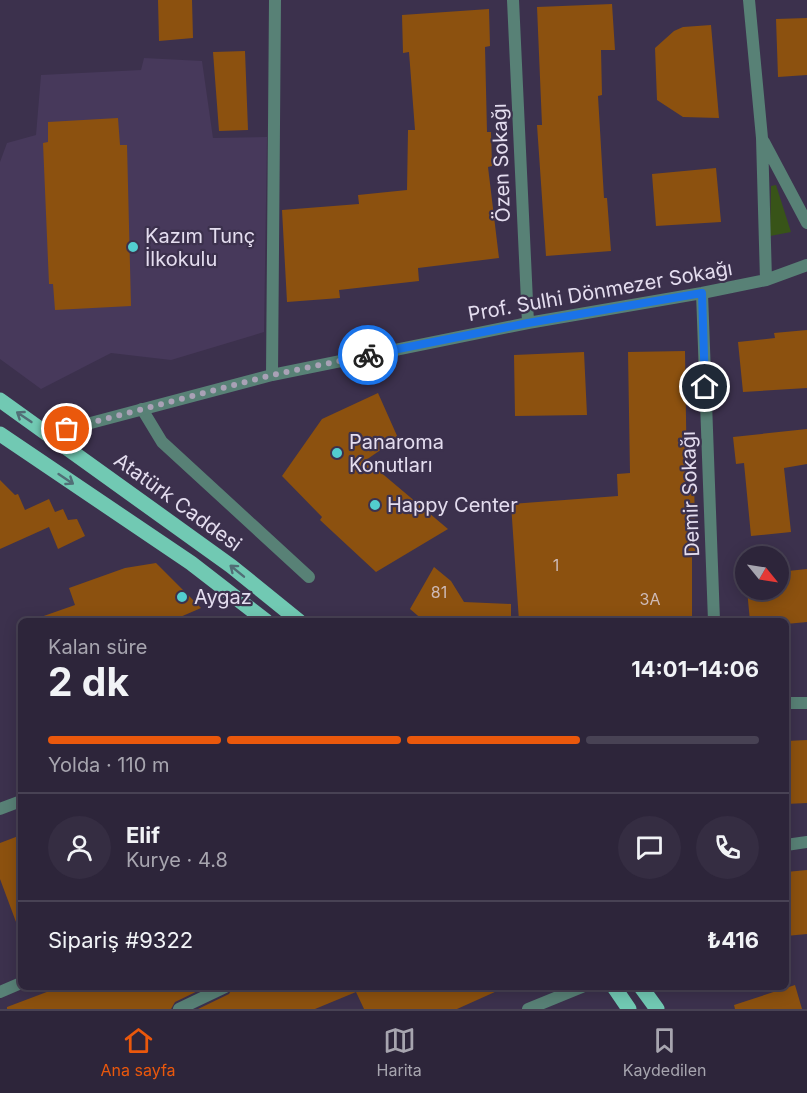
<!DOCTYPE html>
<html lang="tr">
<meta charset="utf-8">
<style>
:root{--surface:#2d253a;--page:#352d42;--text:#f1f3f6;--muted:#a7a5af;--line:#484254;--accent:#ea580c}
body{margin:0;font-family:Inter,sans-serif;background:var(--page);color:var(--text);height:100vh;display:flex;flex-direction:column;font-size:22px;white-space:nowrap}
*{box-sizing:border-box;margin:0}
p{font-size:20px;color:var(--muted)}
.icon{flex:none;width:33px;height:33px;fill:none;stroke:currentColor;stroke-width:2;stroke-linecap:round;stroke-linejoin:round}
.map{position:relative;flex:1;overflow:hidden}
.drawer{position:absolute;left:18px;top:618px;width:771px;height:372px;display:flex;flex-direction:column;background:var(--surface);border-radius:9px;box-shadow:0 3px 15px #0003,0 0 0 2px var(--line)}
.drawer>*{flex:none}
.needle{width:39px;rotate:120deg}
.controls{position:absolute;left:735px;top:546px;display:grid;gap:12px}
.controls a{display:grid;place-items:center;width:54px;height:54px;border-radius:50%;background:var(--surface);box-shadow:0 3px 15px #0003,0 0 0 2px var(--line);font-size:30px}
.pin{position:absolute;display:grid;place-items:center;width:51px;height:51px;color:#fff;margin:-26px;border:3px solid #fff;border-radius:50%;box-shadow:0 2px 6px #0007}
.courier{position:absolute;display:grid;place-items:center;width:60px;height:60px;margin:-30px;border:4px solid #1a73e8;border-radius:50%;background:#fff;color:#222;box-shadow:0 2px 8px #0007}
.summary em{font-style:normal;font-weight:700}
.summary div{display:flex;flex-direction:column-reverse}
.summary{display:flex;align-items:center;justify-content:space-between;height:102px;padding:0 30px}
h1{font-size:39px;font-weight:700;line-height:45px}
.bar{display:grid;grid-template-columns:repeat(4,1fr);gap:9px 6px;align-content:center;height:72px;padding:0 30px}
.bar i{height:8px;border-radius:4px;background:var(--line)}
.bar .selected{background:var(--accent)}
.bar p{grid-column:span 4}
.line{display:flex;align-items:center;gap:15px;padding:0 30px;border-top:2px solid var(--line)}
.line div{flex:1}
.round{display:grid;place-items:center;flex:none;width:63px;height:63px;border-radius:32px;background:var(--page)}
.tabs{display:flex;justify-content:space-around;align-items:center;height:84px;border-top:2px solid var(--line);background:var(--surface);font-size:16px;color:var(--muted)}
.tabs a{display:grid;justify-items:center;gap:3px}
.tabs .selected{color:var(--accent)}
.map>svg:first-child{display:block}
</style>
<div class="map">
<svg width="807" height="1009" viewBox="0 0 807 1009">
<rect width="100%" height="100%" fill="#3c314d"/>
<path fill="#47395b" d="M 144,58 L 202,61 L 213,138 L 267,137 L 264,332 L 171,360 L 111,353 L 41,389 L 0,359 L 0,162 L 7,143 L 36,135 L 41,75 L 141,70 Z"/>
<path fill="#385418" d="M 776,185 L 791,232 L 770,236 L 771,186 Z"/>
<path fill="#8c510f" d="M 158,0 L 192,0 L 193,38 L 159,41 Z
M 612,4 L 615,50 L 601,50 L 602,95 L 598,96 L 604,198 L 607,198 L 611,251 L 546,256 L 537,125 L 542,125 L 537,7 Z
M 489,9 L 490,46 L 485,47 L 487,132 L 491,132 L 492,166 L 488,167 L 499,258 L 418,268 L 419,281 L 339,290 L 340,298 L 287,302 L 282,210 L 359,204 L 358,195 L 407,190 L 408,130 L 415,130 L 409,52 L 403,53 L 402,15 Z
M 807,18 L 807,75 L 778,77 L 776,19 Z
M 711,25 L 719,118 L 683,117 L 657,100 L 655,48 L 674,31 L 683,27 Z
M 245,51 L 248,130 L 219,131 L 213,52 Z
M 118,118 L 120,145 L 127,145 L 131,306 L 55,310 L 53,284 L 49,284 L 43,143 L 48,142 L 48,122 Z
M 716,168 L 721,222 L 656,226 L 652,174 Z
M 807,330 L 807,388 L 743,392 L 738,342 L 775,338 L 774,333 Z
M 685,351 L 687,485 L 694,485 L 696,552 L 692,552 L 692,621 L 519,621 L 511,504 L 618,496 L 617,474 L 630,473 L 628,352 Z
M 584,352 L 587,415 L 515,416 L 514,355 Z
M 378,393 L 398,438 L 366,460 L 448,529 L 376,572 L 320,520 L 322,517 L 282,476 L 322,419 Z
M 807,429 L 807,464 L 784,468 L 791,532 L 751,536 L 744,463 L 736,464 L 733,437 Z
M 0,480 L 15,495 L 18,494 L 25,510 L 49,499 L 55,512 L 63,509 L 68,520 L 77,519 L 85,536 L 58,549 L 49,527 L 0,549 Z
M 156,563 L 201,608 L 171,621 L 39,621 L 38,618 L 75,605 L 69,588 L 125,568 Z
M 434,567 L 451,581 L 464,602 L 511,604 L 511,621 L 424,621 L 410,609 Z
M 807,569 L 807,622 L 786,624 L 786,621 L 750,621 L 747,590 L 778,590 L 778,572 Z
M 807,740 L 807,803 L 786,804 L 786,741 Z
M 21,835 L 21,930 L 19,930 L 0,879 L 0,843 Z
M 807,870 L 807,934 L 786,936 L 786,872 Z
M 795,985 L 802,1009 L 735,1009 L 734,1005 Z
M 60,987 L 206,987 L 175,1002 L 171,1009 L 7,1009 L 7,1007 Z
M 233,987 L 506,987 L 457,1009 L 364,1009 L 356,992 L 315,1009 L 198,1009 L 229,994 Z"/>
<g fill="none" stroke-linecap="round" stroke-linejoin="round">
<path stroke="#588176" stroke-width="12" d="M 142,409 L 162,442 L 309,577"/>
<path stroke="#588176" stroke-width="12" d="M 513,0 L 528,323
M 749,0 L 762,138 L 766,280
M 764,142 L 807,223
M 702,293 L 714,621
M 272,375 L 275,0
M 49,434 L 272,375 L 528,323 L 702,293 L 766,280 L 807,265
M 786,703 L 807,703
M 0,809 L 21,801
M 786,845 L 807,842
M 0,992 L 21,983
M 179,1009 L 225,987
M 528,1009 L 582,987"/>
<path stroke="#71c9b3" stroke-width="15" d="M 0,400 L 231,566 L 299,621
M 0,434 L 191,563 L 266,621
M 614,987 L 629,1009
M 641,987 L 657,1009"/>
</g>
<defs><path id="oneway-shaft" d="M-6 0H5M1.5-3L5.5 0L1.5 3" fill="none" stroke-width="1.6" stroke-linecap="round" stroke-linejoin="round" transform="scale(1.5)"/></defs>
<g stroke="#516e76">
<use href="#oneway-shaft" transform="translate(24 417) rotate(-146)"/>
<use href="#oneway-shaft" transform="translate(66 479) rotate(34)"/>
<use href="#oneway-shaft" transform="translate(237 571) rotate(-141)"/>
</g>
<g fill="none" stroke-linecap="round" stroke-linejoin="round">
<path stroke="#a9a1b6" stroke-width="6" stroke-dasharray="0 10.8" d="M 67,429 L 272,375 L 368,355"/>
<path stroke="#1a73e8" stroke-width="8" d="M 368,355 L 528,323 L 702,293 L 705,387"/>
</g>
<g fill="#52cdcf" stroke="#3c314d" stroke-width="2">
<circle cx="133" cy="247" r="6"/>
<circle cx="337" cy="453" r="6"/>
<circle cx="375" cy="505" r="6"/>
<circle cx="182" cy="597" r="6"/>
</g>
<g text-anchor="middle" stroke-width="4.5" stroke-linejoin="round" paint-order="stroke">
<g font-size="16" fill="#cebab7">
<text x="556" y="571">1</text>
<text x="439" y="598">81</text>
<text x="650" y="605">3A</text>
</g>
<g font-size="20" fill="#e4ddef" stroke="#3c314d">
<text transform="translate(501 163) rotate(-92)" y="7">Özen Sokağı</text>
<text transform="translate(600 291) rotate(-10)" y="7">Prof. Sulhi Dönmezer Sokağı</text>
<text transform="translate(690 494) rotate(-92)" y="7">Demir Sokağı</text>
<text transform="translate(178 502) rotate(36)" y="7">Atatürk Caddesi</text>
</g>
<g font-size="20" fill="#e4ddef" stroke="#3c314d" text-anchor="start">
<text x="145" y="243">Kazım Tunç<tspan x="145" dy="23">İlkokulu</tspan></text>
<text x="349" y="449">Panaroma<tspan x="349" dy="23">Konutları</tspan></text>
<text x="387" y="512">Happy Center</text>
<text x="194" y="604">Aygaz</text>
</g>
</g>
</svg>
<div class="controls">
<a><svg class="needle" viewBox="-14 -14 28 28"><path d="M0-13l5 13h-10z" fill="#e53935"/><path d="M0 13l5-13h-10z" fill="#a7a5af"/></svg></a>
</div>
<div class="pin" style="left:67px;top:429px;background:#ea580c"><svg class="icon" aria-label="bag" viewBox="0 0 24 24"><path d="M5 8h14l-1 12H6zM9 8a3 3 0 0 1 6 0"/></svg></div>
<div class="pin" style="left:705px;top:387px;background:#1f2937"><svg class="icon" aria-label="home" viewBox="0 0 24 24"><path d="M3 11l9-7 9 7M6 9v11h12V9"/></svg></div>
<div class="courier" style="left:368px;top:355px"><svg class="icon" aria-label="bike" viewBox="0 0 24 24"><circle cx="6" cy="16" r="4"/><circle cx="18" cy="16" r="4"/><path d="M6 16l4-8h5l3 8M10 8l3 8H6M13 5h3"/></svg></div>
<section class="drawer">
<div class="summary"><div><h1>2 dk</h1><p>Kalan süre</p></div><em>14:01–14:06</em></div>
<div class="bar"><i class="selected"></i><i class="selected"></i><i class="selected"></i><i></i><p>Yolda · 110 m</p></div>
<div class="line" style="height:108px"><a class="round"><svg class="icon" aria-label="person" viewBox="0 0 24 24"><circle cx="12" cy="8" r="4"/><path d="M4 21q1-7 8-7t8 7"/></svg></a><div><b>Elif</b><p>Kurye · 4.8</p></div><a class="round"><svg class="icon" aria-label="chat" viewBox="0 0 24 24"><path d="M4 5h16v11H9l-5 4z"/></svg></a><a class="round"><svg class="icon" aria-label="phone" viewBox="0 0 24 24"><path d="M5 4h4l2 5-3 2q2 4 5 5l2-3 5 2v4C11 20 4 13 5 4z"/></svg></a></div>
<div class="line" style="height:78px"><div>Sipariş #9322</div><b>₺416</b></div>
</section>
</div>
<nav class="tabs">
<a class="selected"><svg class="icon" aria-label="home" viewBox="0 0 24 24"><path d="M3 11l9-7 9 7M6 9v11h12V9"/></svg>Ana sayfa</a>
<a><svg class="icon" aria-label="map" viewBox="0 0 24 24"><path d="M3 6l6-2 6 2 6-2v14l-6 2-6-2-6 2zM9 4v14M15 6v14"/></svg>Harita</a>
<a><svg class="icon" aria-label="saved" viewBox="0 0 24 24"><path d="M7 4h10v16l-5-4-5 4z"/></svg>Kaydedilen</a>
</nav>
